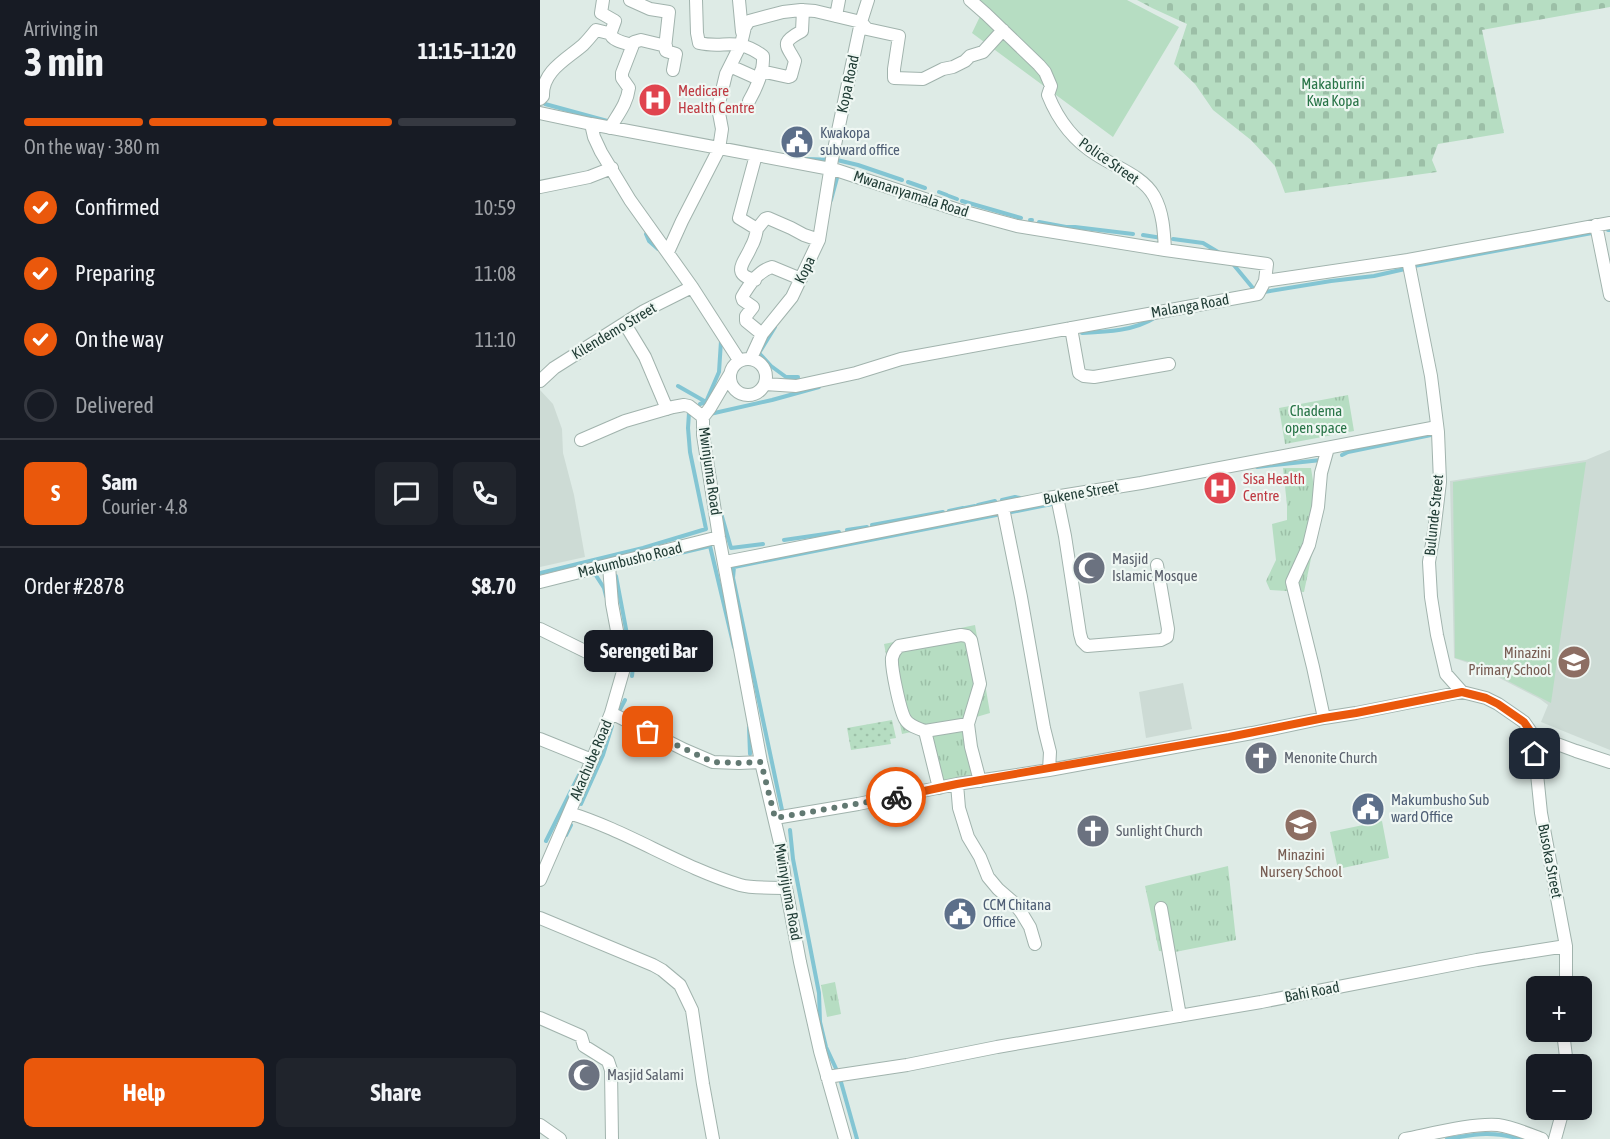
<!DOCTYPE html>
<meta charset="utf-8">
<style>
:root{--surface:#171b24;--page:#20242c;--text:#f1f3f6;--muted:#9ea1a6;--line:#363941;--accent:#ea580c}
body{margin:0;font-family:"Asap Condensed",sans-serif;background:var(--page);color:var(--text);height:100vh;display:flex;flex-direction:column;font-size:22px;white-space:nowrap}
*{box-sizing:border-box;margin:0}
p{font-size:20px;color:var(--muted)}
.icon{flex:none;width:33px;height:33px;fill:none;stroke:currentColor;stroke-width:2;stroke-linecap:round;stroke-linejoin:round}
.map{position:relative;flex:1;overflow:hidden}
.sheet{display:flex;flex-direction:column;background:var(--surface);width:540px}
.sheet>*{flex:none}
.tools{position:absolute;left:986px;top:976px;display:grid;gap:12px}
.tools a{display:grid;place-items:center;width:66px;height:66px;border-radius:9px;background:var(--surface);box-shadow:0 3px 15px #0003;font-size:30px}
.pin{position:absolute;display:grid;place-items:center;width:51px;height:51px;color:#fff;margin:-26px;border-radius:12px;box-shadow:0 3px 9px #0006}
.courier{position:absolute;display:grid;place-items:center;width:60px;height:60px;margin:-30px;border:4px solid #ea580c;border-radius:50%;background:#fff;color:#222;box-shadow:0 2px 8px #0007}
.bubble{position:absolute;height:42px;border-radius:9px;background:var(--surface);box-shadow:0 3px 15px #0003;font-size:20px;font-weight:700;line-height:42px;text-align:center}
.summary em{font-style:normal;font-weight:700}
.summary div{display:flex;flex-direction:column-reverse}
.summary{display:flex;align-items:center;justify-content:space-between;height:102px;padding:0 24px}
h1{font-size:39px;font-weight:700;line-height:45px}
.bar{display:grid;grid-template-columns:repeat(4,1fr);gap:9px 6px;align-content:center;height:72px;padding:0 24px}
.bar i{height:8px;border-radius:4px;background:var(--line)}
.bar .selected{background:var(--accent)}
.bar p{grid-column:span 4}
.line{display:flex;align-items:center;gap:15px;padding:0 24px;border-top:2px solid var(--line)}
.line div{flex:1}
.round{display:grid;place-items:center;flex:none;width:63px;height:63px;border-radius:9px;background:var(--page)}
ol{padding:0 24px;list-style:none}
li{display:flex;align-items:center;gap:18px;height:66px}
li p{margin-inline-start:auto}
li .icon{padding:6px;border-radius:50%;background:var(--accent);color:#fff;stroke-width:4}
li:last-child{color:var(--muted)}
li i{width:33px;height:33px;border:3px solid var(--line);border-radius:50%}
.primary-button{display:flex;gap:12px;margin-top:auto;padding:12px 24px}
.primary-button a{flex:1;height:69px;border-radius:9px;background:var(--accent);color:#fff;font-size:24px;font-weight:700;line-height:69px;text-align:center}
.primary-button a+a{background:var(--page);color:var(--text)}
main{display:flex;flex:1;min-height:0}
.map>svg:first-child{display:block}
</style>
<main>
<section class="sheet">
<div class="summary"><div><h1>3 min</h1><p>Arriving in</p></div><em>11:15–11:20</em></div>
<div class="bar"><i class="selected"></i><i class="selected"></i><i class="selected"></i><i></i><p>On the way · 380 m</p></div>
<ol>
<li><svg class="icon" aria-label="check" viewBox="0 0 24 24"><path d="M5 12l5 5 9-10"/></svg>Confirmed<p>10:59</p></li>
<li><svg class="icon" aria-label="check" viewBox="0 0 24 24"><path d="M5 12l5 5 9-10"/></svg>Preparing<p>11:08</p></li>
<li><svg class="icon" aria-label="check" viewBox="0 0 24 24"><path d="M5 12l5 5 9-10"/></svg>On the way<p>11:10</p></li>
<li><i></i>Delivered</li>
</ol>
<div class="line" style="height:108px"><b class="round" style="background:var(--accent);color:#fff">S</b><div><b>Sam</b><p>Courier · 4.8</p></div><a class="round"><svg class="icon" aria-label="chat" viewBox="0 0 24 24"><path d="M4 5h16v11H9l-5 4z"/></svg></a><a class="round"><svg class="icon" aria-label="phone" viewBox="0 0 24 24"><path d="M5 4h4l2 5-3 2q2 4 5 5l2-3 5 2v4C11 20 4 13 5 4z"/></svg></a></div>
<div class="line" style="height:78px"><div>Order #2878</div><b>$8.70</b></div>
<div class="primary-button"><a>Help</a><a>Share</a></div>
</section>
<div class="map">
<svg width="1070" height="1139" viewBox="0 0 1070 1139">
<defs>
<pattern id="grass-dots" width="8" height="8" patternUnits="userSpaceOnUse" patternTransform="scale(1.5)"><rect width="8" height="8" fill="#b6ddc2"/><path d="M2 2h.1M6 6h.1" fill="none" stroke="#9cbfa7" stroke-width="1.8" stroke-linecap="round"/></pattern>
<pattern id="cemetery-stones" width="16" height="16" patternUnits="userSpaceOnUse" patternTransform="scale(1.5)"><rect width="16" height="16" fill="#b6ddc2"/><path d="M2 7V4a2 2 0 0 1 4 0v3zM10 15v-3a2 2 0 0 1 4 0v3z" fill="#9cbfa7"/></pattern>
<pattern id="park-tufts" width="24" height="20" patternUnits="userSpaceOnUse" patternTransform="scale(1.5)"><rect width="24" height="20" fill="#b6ddc2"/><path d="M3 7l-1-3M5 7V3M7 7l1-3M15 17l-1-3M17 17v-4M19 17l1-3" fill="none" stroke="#9cbfa7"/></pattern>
</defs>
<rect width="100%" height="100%" fill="#deebe6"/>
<path fill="#cddbd5" d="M 0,390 L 13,404 L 22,429 L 23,453 L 34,495 L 45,557 L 0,567 Z
M 1070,450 L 1070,750 L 1001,722 L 1008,705 L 1000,699 L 934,665 L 914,658 L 910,481 L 1046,460 Z
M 643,683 L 652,729 L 606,738 L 599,692 Z"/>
<path fill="url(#grass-dots)" d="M 352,720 L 356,738 L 350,739 L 351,744 L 311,750 L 307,728 Z"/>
<path fill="url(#cemetery-stones)" d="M 597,0 L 1070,0 L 1070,7 L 942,30 L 964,133 L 898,144 L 892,160 L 897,172 L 745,193 L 735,166 L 711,140 L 673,110 L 655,84 L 634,64 L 647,24 L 612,8 Z"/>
<path fill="url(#park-tufts)" d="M 808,395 L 814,431 L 745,444 L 739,408 Z
M 743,468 L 771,468 L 779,520 L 764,592 L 730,590 L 726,581 L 736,560 L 732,524 L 747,520 L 747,505 Z
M 435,625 L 450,713 L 426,720 L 437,775 L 396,784 L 385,729 L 362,734 L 344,644 Z
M 842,821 L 849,858 L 798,869 L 790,832 Z
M 688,866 L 696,940 L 635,952 L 619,951 L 605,886 Z
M 295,982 L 301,1014 L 287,1017 L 281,985 Z"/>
<path fill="#b6ddc2" d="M 439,0 L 587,0 L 639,27 L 573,137 L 432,33 L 445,6 Z
M 1046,462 L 1011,703 L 933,663 L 915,658 L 913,482 Z"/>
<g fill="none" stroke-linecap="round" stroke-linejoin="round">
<path stroke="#83c5d3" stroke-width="4" d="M 5,104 L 71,122
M 267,159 L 297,160 L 318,165 L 362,180
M 368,182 L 385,188
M 399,192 L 407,195
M 409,196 L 417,199
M 291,200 L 297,178 L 296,173
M 422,201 L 481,218
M 490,220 L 492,220
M 499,222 L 526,227 L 535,227 L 593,234
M 1068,230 L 1070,230
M 108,231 L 106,234 L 109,241 L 118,249
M 603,235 L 622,238
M 633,239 L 663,243 L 678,252
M 693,264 L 717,293
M 874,266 L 1052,233
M 724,292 L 791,281 L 834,276 L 865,269
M 235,327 L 219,353 L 231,366 L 246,377 L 258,377 L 257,383
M 542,333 C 567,332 594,331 616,317
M 138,386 L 166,402
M 160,404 L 166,402 L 179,372 L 181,341
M 170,414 L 232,400 L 279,387
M 802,455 L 808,452 L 891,435
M 717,467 L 781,460
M 462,500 L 475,497 L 480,498
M 438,505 L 455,501
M 425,508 L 435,506
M 409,511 L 423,508
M 181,513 L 191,548 L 223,544
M 332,525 L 403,512
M 307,530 L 327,527
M 244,540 L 299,532
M 115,559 L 170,546 L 194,647
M 0,573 L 103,548 L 166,529 L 150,452 L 148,428 L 149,413
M 52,575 L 55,574 L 64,588 L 66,596
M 76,576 L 93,666 L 92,676
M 78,713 L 85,700
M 209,727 L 210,754
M 41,804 L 63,755 L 72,726
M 242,810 L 193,578 L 194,567 L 517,503
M 250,830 L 253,859 L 279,993 L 280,1022 L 286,1047 L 299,1075 L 317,1139
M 26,835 L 31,825
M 6,841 L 39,775
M 907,1139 C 937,1134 951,1131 981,1139"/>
<g stroke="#a1b3ad" stroke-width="14">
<path id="minor" d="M 90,0 L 110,9 L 129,12 L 125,48 L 126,51 L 136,54 L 133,70
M 156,0 L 157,33 L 159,43 C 185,49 196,36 223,56 C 224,71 217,87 209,101
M 199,0 L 202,32
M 430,0 L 446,14 L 499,65 L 505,72 L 511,86 L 508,95 C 518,120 534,141 557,155 C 575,167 603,176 614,196 C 623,212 624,231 625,250
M 296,16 L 299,0
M 70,33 C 72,41 85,43 92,45
M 190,66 L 219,79
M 221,71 L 248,77 L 251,76 L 255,61 C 246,44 240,43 262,31 L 263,10
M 0,99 L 3,96 C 2,71 27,59 43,45 C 48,40 52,35 56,30 L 68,33 L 71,32 L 75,21 L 61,13 L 63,0
M 0,113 L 51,124 L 296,170 L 418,210 L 477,226 L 625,250 L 727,264 L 725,281 L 718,294 L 361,359 L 316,373 L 256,386 L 225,384
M 51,124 L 54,137 L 61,152 L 90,200 L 152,287 L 199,360
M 70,128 C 78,114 87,104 89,88 L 82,78 L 82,73 L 94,42 L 101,40 L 126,46
M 0,187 L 49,177 L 72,168
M 1056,225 L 1070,295
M 217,229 L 225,219 L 228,218 L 251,228 L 264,235 L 279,240
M 128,252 L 142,221 L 179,149 L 182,129 L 179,113 L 179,103 L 186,74 L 201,44 L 205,27 L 209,21 L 243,12 L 261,10 L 275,11 L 321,22 L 327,29 L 359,36 L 354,69 L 354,78 L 383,79 L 403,69 L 413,67 L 425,61 L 430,56 L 443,52 L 463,30
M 868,260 L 891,376 L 898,432 L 900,482 L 894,532 L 889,562 L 891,597 L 897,635 L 906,674 L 922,692
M 215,280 C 190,274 205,262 211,247 C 214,242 216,235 217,229 L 199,218 L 216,155
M 725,281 L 868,260 L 1070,223
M 85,324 L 105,357 L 127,409
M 531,328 L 539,373 L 544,376 L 554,377 L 629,364
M 222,334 L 206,321 L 206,316 L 213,307 L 203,300 L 202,297 C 209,285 218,271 232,267 L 261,279
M 211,358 L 222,334 L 252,297 L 279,240 L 292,159 L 321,22 L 328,0
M190 377a18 18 0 1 1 36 0a18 18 0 1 1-36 0Z
M 190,374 L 170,408 L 163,417 L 163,435 L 179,537 L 221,762 L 240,843 L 246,888 L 260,962 L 280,1051 L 305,1139
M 0,381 L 14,368 L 104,311 L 152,287
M 41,440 L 85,421 L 133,407 L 144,405 L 149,406 L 163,417
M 517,497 L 525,536 L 540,634 L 542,641 L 547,646 L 621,640 L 627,637 L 628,629 L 617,565
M 463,508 L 481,597 L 504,728 L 510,752 L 509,770
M 185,562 L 508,498 L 601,483 L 897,427
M 0,582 L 179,537
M 0,629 L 61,659 L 84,668
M 71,713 L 145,750 L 173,762 L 199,763 L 221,762
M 784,718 L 773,667 L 752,582 L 769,545 L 778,507 L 781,473 L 788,448
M 385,731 L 428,724
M 993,735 L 1001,813 L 1026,946 L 1026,987
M 0,739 L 52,760
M 417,784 L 419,808 L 428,837 L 440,857 L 448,877 L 458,889 L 473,902 L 481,912 L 490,927 L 495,944
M 399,788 L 385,731 C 377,728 369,726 365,719 C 360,710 351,668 352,658 C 353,653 355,650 359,646 L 421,635 L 427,636 L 431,640 L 440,684 L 428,724 L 431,747 L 440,781
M 29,813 C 88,831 140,867 200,885 C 214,889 231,887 246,888
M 235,818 L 318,804 L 417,784 L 509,770 L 712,733 L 784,718 L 816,713 L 922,692 L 946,698 L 958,704 L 984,722 L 993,735 L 1036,751 L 1070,762
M 0,880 L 52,760 L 71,713 L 84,668 L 72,604 L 69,566
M 621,908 L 640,1016
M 0,918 L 113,965 L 122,970 L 140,985 L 152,1010 L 163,1084 L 173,1139
M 0,1018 L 41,1036 L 44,1046 L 68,1061 L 71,1070 L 72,1139
M 1023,1032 L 1027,1065
M 287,1077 L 367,1065 L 457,1047 L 721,1002 L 937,960 L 1026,946
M 0,1125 L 20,1139
M 865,1139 C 891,1134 932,1123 958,1125 C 973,1127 988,1134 1002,1139
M 1015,1139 L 1023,1110"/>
</g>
<use href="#minor" stroke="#fff" stroke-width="12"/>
</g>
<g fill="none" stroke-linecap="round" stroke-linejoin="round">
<path stroke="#627972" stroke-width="6" stroke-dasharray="0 10.8" d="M 108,732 L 173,762 L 199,763 L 221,762 L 235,818 L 356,797"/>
<path stroke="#ea580c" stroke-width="8" d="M 356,797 L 417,784 L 689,737 L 784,718 L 816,713 L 922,692 L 946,698 L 958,704 L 984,722 L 993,735 L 995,754"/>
</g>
<defs>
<g id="hospital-disc" transform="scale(1.725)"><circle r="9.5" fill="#e0444e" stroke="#eff7f3"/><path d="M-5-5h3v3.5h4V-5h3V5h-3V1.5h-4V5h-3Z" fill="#fff"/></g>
<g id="civic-disc" transform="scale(1.725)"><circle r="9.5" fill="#5c6f8a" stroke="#eff7f3"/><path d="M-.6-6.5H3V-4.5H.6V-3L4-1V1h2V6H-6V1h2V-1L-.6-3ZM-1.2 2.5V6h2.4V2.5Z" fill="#fff"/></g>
<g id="mosque-disc" transform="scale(1.725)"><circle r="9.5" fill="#6b7280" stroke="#eff7f3"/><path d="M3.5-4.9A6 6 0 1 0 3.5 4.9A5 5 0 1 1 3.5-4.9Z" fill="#fff"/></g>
<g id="school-disc" transform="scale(1.725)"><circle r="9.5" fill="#8d6e63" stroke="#eff7f3"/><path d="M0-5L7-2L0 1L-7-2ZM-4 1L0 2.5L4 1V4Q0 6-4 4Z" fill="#fff"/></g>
<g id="church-disc" transform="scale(1.725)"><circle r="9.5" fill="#6b7280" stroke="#eff7f3"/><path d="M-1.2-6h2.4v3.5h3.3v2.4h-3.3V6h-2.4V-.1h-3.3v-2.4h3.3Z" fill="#fff"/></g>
</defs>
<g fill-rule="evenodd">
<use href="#hospital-disc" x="115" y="100"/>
<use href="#civic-disc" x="257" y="142"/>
<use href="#hospital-disc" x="680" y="488"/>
<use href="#mosque-disc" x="549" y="568"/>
<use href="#school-disc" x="1034" y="662"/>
<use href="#church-disc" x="721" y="758"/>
<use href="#civic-disc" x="828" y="809"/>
<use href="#school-disc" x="761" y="825"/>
<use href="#church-disc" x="553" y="831"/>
<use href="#civic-disc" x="420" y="914"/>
<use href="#mosque-disc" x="44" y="1075"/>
</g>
<g text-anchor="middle" stroke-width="4.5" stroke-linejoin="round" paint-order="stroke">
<g font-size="15" fill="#1f3b34" stroke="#eff7f3">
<text transform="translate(308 84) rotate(-78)" y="5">Kopa Road</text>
<text transform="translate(569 161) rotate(35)" y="5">Police Street</text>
<text transform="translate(371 194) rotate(18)" y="5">Mwananyamala Road</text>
<text transform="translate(265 270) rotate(-64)" y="5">Kopa</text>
<text transform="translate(650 306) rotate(-10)" y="5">Malanga Road</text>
<text transform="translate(74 331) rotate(-31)" y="5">Kilendemo Street</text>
<text transform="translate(170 471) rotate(82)" y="5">Mwinjuma Road</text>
<text transform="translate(541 493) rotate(-10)" y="5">Bukene Street</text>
<text transform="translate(894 515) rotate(-84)" y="5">Bulunde Street</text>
<text transform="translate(90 560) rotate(-14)" y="5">Makumbusho Road</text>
<text transform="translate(51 760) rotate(-67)" y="5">Akachube Road</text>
<text transform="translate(1010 861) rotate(79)" y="5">Busoka Street</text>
<text transform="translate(248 892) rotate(80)" y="5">Mwinyijuma Road</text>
<text transform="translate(772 992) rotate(-11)" y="5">Bahi Road</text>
</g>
<g font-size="15" fill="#287447" stroke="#eff7f3">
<text x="793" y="89">Makaburini<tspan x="793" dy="17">Kwa Kopa</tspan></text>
<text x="776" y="416">Chadema<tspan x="776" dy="17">open space</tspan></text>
</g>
<g font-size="15" fill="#be3a42" stroke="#eff7f3" text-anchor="start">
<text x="138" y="96">Medicare<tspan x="138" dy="17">Health Centre</tspan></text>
<text x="703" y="484">Sisa Health<tspan x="703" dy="17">Centre</tspan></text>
</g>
<g font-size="15" fill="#4e5e75" stroke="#eff7f3" text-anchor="start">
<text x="280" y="138">Kwakopa<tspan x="280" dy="17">subward office</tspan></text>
<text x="851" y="805">Makumbusho Sub<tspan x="851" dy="17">ward Office</tspan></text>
<text x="443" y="910">CCM Chitana<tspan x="443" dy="17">Office</tspan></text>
</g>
<g font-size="15" fill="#5b616d" stroke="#eff7f3" text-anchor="start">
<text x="572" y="564">Masjid<tspan x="572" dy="17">Islamic Mosque</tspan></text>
<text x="744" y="763">Menonite Church</text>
<text x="576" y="836">Sunlight Church</text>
<text x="67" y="1080">Masjid Salami</text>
</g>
<g font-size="15" fill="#785e54" stroke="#eff7f3" text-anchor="end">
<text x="1011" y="658">Minazini<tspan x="1011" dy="17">Primary School</tspan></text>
<text x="761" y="860" text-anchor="middle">Minazini<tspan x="761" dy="17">Nursery School</tspan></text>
</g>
</g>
</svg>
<div class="tools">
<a>+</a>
<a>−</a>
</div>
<div class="pin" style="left:108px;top:732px;background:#ea580c"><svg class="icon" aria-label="bag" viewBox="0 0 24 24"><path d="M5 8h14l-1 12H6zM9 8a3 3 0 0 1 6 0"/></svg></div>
<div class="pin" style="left:995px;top:754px;background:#1f2937"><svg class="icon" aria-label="home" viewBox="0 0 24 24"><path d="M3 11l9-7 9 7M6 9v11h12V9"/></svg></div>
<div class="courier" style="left:356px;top:797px"><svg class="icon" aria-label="bike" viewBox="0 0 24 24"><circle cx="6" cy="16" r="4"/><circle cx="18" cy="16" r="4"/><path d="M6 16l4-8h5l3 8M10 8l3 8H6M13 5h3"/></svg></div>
<div class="bubble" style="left:44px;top:630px;width:129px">Serengeti Bar</div>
</div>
</main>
